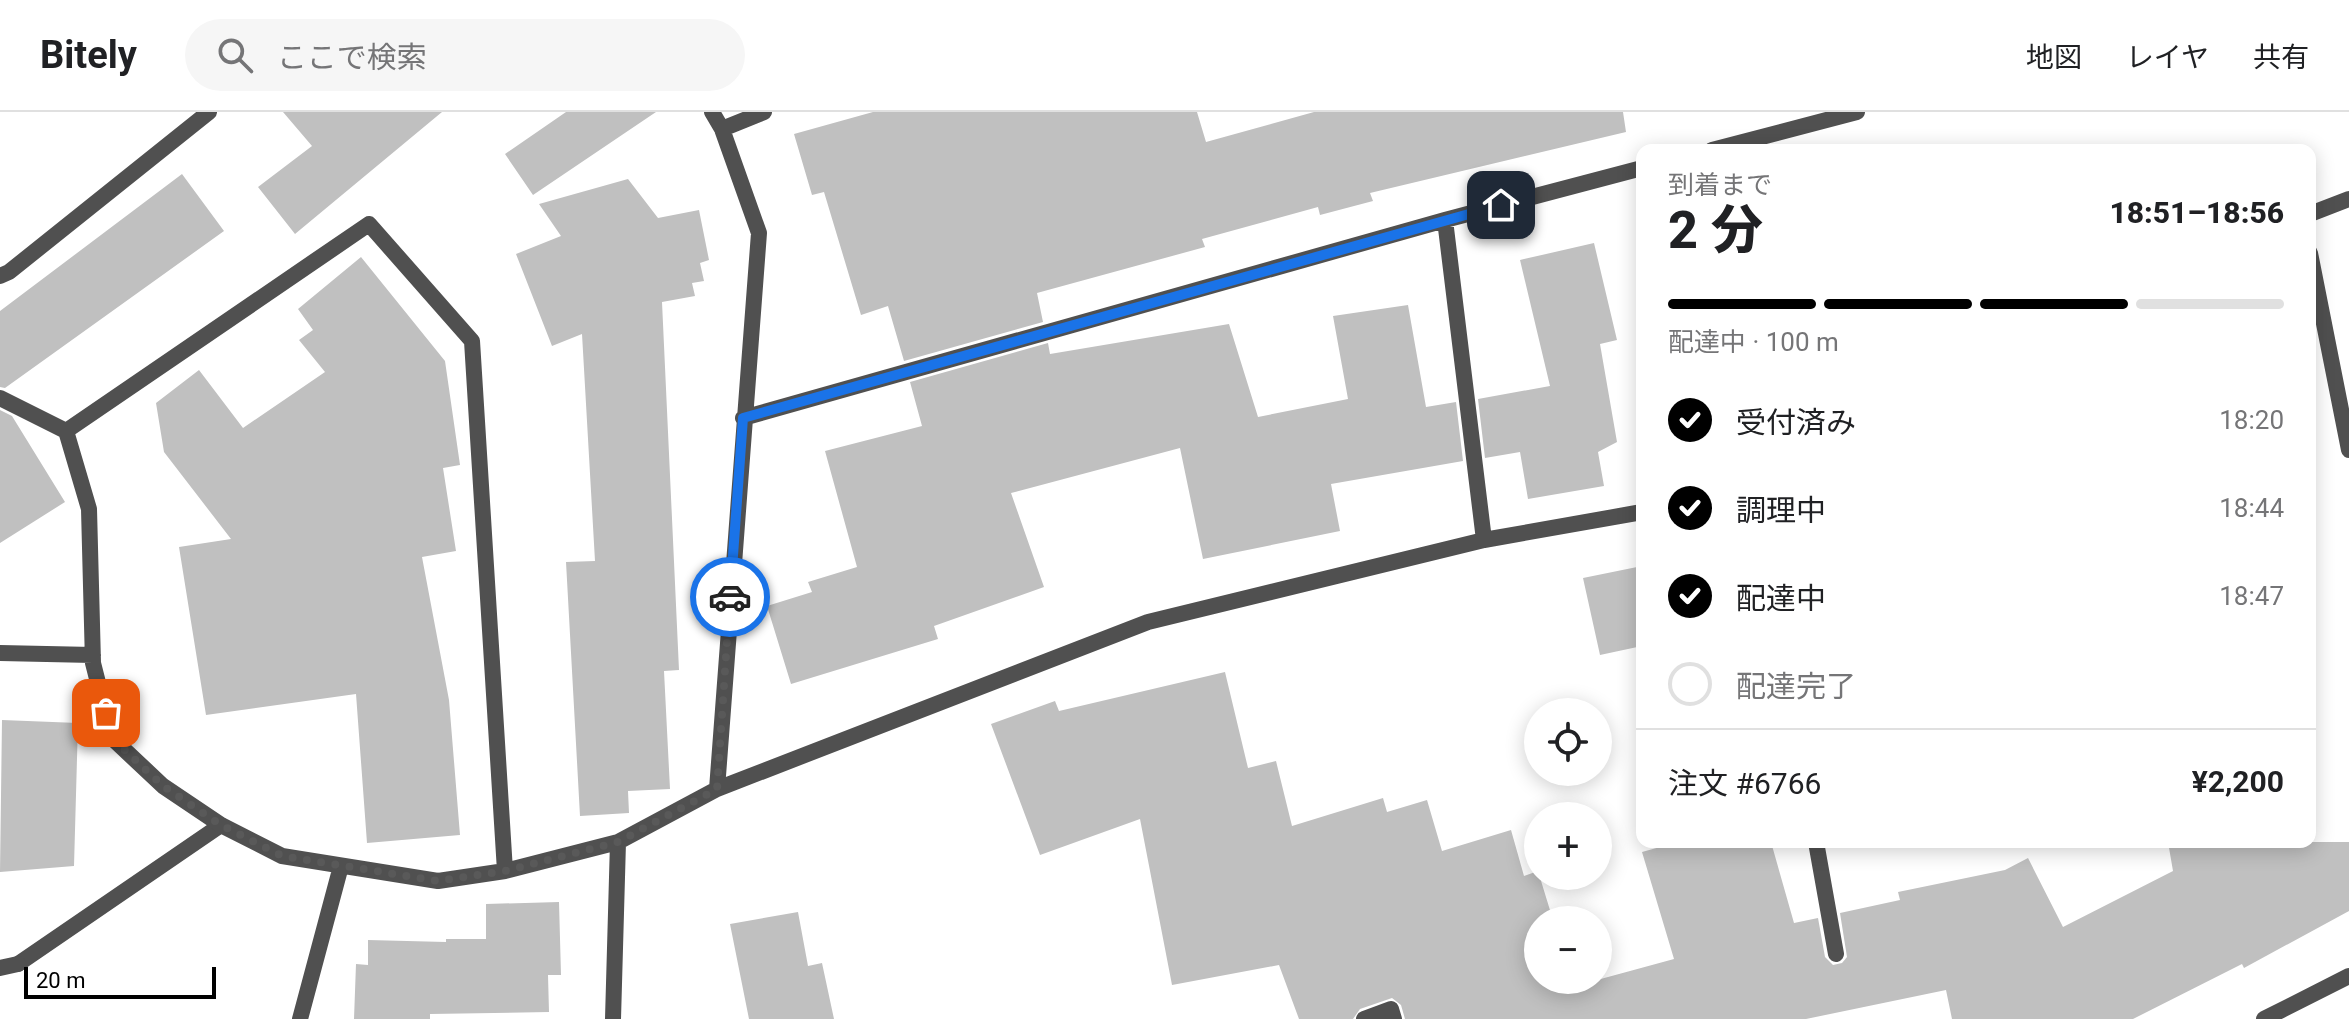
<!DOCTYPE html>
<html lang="ja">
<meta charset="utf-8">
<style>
:root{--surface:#fff;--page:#f6f6f6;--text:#202124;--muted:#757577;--line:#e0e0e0;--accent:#000}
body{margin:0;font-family:Roboto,"Noto Sans JP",sans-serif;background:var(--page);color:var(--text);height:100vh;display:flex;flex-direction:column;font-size:30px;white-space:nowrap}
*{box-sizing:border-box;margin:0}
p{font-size:26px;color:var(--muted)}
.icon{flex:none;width:44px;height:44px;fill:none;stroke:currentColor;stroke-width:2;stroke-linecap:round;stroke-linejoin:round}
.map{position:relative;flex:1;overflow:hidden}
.panel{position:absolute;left:1636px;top:32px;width:680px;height:704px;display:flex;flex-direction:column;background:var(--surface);border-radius:16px;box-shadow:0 4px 20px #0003}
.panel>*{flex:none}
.buttons{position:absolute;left:1524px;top:586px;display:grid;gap:16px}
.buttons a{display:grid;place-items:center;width:88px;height:88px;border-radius:50%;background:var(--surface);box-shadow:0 4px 20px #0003;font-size:40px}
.scale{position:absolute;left:24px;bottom:20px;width:192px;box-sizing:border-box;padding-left:8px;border:4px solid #000;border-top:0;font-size:22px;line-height:28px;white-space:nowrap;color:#000;-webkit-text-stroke:6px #fff;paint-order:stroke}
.pin{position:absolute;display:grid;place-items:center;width:68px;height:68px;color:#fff;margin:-34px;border-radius:16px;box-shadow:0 4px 12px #0006}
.courier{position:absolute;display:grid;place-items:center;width:80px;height:80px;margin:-40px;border:6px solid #1a73e8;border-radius:50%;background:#fff;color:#222;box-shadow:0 2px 10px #0007}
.head em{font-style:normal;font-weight:800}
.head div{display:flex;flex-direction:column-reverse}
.head{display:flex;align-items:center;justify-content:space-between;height:136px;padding:0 32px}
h1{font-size:52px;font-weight:800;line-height:60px}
.bar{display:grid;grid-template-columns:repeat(4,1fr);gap:12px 8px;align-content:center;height:96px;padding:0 32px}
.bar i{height:10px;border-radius:6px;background:var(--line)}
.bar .on{background:var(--accent)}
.bar p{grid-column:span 4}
.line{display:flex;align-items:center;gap:20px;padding:0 32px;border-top:2px solid var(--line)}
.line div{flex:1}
ol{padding:0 32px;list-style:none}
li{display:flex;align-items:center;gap:24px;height:88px}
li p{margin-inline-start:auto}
li .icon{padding:8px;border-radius:50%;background:var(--accent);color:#fff;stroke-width:4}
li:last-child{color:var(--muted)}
li i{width:44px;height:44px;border:4px solid var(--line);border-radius:50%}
header{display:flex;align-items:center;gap:48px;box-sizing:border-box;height:112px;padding:0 40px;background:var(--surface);border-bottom:2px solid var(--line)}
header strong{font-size:38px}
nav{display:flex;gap:44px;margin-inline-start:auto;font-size:28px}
.search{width:560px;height:72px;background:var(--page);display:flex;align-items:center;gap:20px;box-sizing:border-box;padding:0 28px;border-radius:44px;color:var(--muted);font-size:30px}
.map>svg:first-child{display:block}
</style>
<header>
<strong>Bitely</strong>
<div class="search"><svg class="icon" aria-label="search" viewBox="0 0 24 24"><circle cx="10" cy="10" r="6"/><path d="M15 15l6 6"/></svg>ここで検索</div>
<nav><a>地図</a><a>レイヤ</a><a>共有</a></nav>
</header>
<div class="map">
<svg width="2349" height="907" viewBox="0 0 2349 907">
<rect width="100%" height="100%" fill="#fff"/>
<path fill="#c0c0c0" d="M 283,0 L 442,0 L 295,122 L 258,75 L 312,34 Z
M 566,0 L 656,0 L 533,83 L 505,42 Z
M 873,0 L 1197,0 L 1206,30 L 1314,0 L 1623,0 L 1626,20 L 1370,81 L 1373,89 L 1320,103 L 1318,95 L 1202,127 L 1205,135 L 1037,181 L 1043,210 L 904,249 L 888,194 L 861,203 L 824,80 L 812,83 L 794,22 Z
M 182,62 L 224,119 L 5,276 L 0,275 L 0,199 Z
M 628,67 L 658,106 L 699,98 L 709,148 L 700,151 L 704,169 L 692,171 L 695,184 L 662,190 L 679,558 L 664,559 L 670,677 L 628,679 L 629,701 L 580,704 L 566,450 L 595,449 L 582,222 L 552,234 L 516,142 L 561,124 L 539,92 Z
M 1594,131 L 1617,228 L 1600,232 L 1617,330 L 1598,340 L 1604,374 L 1528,387 L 1520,340 L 1485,346 L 1478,287 L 1550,274 L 1520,148 Z
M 361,145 L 445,249 L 460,353 L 443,356 L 456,439 L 422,445 L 449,588 L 460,723 L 367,731 L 356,582 L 206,603 L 179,435 L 231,427 L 164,340 L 156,291 L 199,258 L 243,316 L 325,260 L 299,228 L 313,218 L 298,197 Z
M 1408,193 L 1426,295 L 1456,290 L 1463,349 L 1331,372 L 1340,419 L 1203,447 L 1180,336 L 1011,381 L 1044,475 L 934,514 L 938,527 L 791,572 L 767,494 L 812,480 L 808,470 L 857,455 L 825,339 L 922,314 L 910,270 L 1048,231 L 1050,242 L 1229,212 L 1258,305 L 1348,287 L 1333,204 Z
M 0,298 L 12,304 L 65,390 L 0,431 Z
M 1642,454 L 1642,534 L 1600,543 L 1583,466 Z
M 1225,560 L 1248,656 L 1276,649 L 1292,714 L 1383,686 L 1387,700 L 1427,688 L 1442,739 L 1511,718 L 1524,764 L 1538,759 L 1553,808 L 1538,808 L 1538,868 L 1573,868 L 1575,874 L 1674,847 L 1642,740 L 1678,730 L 1771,730 L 1794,811 L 1818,806 L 1825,845 L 1833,853 L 1842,851 L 1847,845 L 1840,801 L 1900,788 L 1898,780 L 2005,758 L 2028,746 L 2063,815 L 2173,759 L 2168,730 L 2349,730 L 2349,799 L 2244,856 L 2242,852 L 2133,907 L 1952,907 L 1946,878 L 1806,907 L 1405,907 L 1401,893 L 1392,886 L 1360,897 L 1353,907 L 1299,907 L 1279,853 L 1172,873 L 1140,707 L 1040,743 L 991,612 L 1055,589 L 1059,599 Z
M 2,608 L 78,611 L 74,754 L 0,760 Z
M 559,790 L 561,863 L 548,863 L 549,900 L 430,902 L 430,907 L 354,907 L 356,852 L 368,853 L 368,828 L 446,830 L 446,827 L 486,827 L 486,792 Z
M 798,800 L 808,854 L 822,851 L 834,907 L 749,907 L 730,812 Z"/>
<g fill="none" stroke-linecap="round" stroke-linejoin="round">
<path stroke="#505050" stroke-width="16" d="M 18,852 L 221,713"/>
<path stroke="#505050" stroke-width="16" d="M 712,0 L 722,17
M 1712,38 L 1857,0
M 2310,102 L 2349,87
M 1445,108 L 1484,428
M 2310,141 L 2349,338
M 0,164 L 9,160 L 209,0
M 0,286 L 66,319 L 89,397 L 93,551 L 112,626 L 163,674 L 221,713 L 282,744 L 438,769 L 505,759 L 618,730 L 717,677 L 1148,510 L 1484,428 L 1642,400
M 743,306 L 1445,108 L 1642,56
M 66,319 L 369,112 L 472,229 L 505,759
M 0,541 L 93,543
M 717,677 L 759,121 L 722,17 L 764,0
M 1816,730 L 1836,842
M 0,856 L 18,852
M 300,907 L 341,754
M 613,907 L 618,730
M 1364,907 L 1391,897 L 1394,907
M 2264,907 L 2349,864"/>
</g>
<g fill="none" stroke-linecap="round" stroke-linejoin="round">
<path stroke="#595959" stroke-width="8" stroke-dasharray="0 14.4" d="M 106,601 L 112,626 L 163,674 L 221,713 L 282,744 L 438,769 L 505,759 L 618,730 L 717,677 L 730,485"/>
<path stroke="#1a73e8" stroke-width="10" d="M 730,485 L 743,306 L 1501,93"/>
</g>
</svg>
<div class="buttons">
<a><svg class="icon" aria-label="locate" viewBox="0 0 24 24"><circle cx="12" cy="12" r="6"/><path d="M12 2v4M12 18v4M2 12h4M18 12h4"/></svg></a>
<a>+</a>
<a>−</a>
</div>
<div class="scale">20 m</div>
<div class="pin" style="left:106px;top:601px;background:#ea580c"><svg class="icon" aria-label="bag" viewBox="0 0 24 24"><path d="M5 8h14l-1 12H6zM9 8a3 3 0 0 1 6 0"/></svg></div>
<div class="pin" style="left:1501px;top:93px;background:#1f2937"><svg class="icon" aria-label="home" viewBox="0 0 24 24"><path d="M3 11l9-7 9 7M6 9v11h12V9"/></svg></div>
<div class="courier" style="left:730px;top:485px"><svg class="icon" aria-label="car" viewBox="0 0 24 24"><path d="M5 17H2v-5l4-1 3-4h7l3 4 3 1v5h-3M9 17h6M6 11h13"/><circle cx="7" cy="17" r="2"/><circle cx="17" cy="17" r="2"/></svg></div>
<section class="panel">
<div class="head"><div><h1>2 分</h1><p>到着まで</p></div><em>18:51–18:56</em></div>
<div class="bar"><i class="on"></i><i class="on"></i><i class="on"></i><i></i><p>配達中 · 100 m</p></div>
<ol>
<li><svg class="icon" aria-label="check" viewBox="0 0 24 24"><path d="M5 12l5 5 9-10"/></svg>受付済み<p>18:20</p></li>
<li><svg class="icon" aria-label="check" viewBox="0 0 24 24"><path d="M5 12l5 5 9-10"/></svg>調理中<p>18:44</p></li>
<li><svg class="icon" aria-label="check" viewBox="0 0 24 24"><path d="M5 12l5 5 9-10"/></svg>配達中<p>18:47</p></li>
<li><i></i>配達完了</li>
</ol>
<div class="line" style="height:104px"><div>注文 #6766</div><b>¥2,200</b></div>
</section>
</div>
